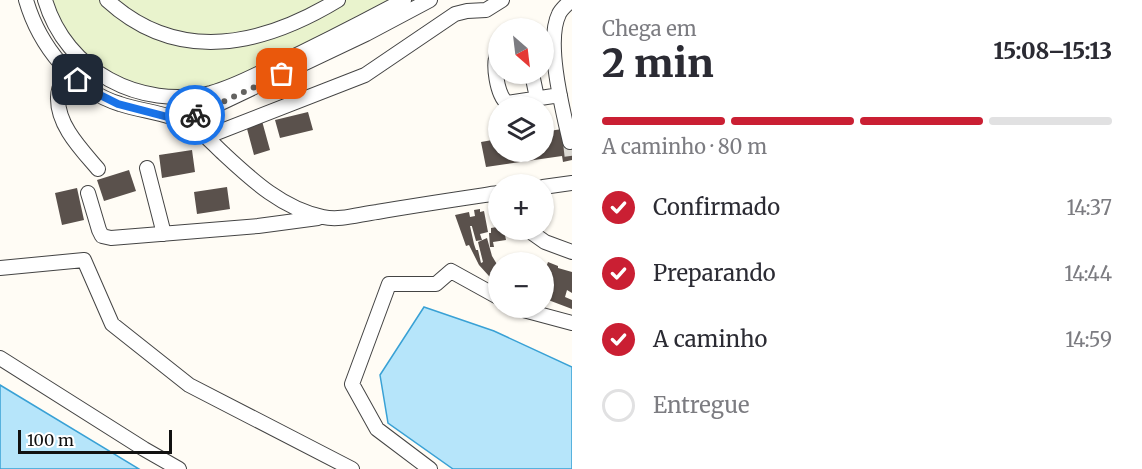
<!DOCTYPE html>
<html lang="pt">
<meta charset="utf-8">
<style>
:root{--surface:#fff;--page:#f2f2f3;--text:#2b2b33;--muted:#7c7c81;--line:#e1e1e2;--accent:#ca1f33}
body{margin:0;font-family:Merriweather,serif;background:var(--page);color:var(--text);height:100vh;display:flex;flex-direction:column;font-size:22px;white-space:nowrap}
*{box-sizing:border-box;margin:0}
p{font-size:20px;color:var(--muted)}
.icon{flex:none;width:33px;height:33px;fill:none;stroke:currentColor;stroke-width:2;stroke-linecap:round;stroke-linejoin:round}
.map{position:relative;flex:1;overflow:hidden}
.side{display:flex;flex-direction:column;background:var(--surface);width:570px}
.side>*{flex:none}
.needle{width:39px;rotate:152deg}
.buttons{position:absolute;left:488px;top:18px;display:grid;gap:12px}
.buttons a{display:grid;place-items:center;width:66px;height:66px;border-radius:50%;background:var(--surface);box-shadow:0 2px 4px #0004;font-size:30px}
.scale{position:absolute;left:18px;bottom:15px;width:154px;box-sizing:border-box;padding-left:6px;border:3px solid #111;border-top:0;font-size:16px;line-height:21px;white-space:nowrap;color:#111;-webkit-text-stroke:4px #fff;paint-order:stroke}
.pin{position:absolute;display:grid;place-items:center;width:51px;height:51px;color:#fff;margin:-26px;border-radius:12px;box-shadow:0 3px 9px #0006}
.courier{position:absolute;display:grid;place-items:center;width:60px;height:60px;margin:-30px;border:4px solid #1a73e8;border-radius:50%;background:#fff;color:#222;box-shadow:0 2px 8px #0007}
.overview em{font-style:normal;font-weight:800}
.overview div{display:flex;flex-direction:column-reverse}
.overview{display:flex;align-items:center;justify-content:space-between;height:102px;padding:0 30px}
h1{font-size:39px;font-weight:800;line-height:45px}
.bar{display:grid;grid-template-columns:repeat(4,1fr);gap:9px 6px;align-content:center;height:72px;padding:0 30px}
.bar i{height:8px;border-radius:4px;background:var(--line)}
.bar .selected{background:var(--accent)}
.bar p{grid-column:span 4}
ol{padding:0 30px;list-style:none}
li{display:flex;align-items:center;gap:18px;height:66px}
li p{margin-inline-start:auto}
li .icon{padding:6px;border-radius:50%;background:var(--accent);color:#fff;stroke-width:4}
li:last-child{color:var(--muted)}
li i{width:33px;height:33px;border:3px solid var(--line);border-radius:50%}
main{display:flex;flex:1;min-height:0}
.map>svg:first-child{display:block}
</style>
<main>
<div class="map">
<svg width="572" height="469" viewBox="0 0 572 469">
<rect width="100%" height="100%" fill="#fffcf5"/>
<path fill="#e9f3cd" d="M 39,0 L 416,0 L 245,84 L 132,95 L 104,85 L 81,69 L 69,55 L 47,21 Z"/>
<path fill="#b6e5fa" stroke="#39a1d5" stroke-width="1.5" d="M 424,307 L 494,331 L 572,367 L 572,469 L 453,469 L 388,423 L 380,375 Z
M 0,385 L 139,469 L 0,469 Z"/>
<path fill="#5a514c" d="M 308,112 L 313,130 L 280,138 L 275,120 Z
M 262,121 L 270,150 L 254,155 L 246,125 Z
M 562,129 L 572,142 L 572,160 L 563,162 L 562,156 L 486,167 L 481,142 L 498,139 L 498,152 L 543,152 L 543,132 Z
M 192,150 L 195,172 L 162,178 L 159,155 Z
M 129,170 L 136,191 L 104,201 L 97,180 Z
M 227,187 L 230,209 L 197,214 L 194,192 Z
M 77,188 L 84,220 L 62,225 L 55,193 Z
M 480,209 L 480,212 L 484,211 L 488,232 L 480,234 L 482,240 L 476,241 L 471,223 L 472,226 L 470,226 L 474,244 L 476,250 L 478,250 L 481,263 L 483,262 L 478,242 L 487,238 L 492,256 L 498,266 L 498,286 L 479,265 L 469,245 L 466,246 L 455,215 L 469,212 L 470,217 L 475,216 L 474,210 Z
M 497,227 L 498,230 L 504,230 L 506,240 L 493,242 L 494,247 L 490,247 L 489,233 L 491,233 L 491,228 Z
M 516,254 L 522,259 L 519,262 L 509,262 Z
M 548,262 L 558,266 L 558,268 L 572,272 L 572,293 L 567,290 L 565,297 L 572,300 L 572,309 L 543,298 L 543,270 L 545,270 Z"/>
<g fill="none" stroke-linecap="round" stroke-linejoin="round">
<path stroke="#dbd9d3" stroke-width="14" stroke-dasharray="14 7" stroke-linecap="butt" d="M 570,142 L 572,160"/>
<g stroke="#444" stroke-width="16">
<path id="minor" d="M 26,0 C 39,45 74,90 120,104 C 144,112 172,113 193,127 C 205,134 214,145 224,154 C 252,180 283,209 323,217 C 340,221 360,214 377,212 C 417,205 458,199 498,193
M 45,0 C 66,71 140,110 211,93 C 233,87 254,76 274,66 C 318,45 361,23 404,0
M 107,0 C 178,65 262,46 338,0
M 498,52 C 492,63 497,95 507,103 L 560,95
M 66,70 C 63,78 58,88 58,97 C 57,125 81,149 98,169
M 532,74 L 536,93
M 183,121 L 366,34 L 430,0
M 206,137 L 365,75 L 455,14 L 467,11 L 486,10 L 502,0
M 570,142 C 563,111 545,42 559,14 C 561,9 568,4 571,0
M 147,168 L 164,234
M 543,187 L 572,183
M 88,193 L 99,230 L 102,236 L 111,238 L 258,226 L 318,218
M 528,230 L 545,242 L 572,252
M 0,268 L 84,260 L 112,324 L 189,385 L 352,469
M 516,308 L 572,323
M 0,358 L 144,449 L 179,469
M 430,469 L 377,429 L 352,384 L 389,284 L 436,284 L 451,271 L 498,297"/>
</g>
<use href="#minor" stroke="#fff" stroke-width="14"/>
</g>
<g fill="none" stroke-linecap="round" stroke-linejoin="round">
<path stroke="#646361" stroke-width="6" stroke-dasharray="0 10.8" d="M 195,115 L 282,74"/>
<path stroke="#1a73e8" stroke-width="8" d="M 78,80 L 94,92 L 118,104 L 183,121 L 195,115"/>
</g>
</svg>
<div class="buttons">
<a><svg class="needle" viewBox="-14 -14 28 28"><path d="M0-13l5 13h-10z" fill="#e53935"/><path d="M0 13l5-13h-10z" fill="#7c7c81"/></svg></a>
<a><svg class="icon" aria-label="layers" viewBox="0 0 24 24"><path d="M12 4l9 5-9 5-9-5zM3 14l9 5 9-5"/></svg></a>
<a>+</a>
<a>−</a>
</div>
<div class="scale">100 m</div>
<div class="pin" style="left:282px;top:74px;background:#ea580c"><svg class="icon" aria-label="bag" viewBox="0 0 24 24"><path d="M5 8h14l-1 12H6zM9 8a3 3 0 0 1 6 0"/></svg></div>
<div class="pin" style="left:78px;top:80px;background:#1f2937"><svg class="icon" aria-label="home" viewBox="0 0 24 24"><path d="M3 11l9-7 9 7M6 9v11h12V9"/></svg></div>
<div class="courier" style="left:195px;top:115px"><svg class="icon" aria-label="bike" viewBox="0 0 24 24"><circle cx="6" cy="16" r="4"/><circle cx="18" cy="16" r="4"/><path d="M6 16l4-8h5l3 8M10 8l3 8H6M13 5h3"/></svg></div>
</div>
<section class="side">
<div class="overview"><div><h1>2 min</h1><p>Chega em</p></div><em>15:08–15:13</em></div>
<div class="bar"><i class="selected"></i><i class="selected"></i><i class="selected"></i><i></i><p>A caminho · 80 m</p></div>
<ol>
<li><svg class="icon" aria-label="check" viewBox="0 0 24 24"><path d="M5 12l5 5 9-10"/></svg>Confirmado<p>14:37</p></li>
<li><svg class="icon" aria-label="check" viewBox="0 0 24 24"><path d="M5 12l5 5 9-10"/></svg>Preparando<p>14:44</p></li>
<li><svg class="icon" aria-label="check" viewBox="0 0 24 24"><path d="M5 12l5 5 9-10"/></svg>A caminho<p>14:59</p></li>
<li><i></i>Entregue</li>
</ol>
</section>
</main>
